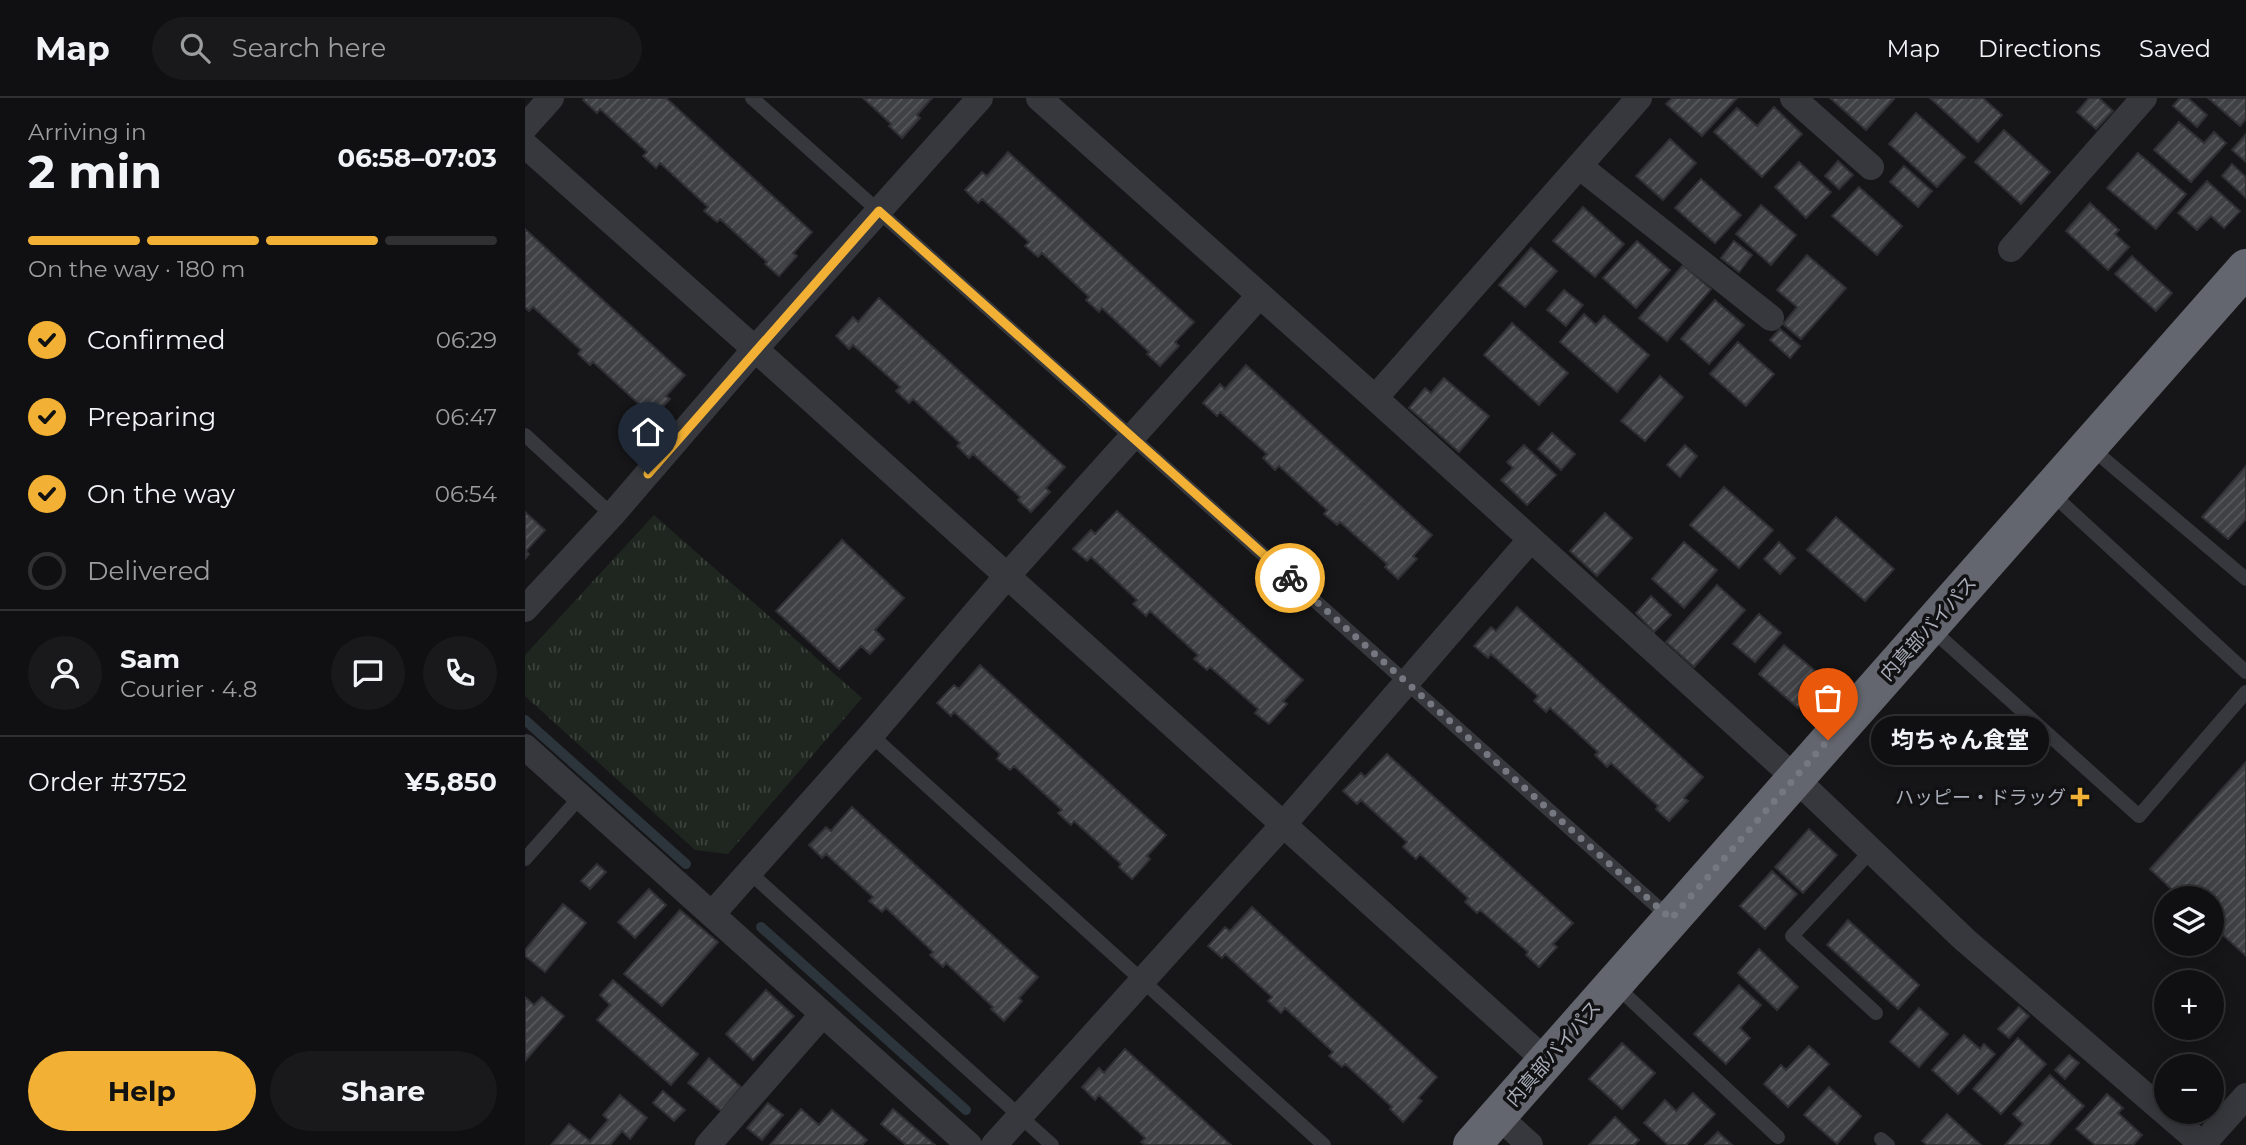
<!DOCTYPE html>
<meta charset="utf-8">
<style>
:root{--surface:#101012;--page:#19191b;--text:#f1f3f6;--muted:#9c9d9f;--line:#303032;--accent:#f2b134}
body{margin:0;font-family:Montserrat,"Noto Sans JP",sans-serif;background:var(--page);color:var(--text);height:100vh;display:flex;flex-direction:column;font-size:26px;white-space:nowrap}
*{box-sizing:border-box;margin:0}
p{font-size:23px;color:var(--muted)}
.icon{flex:none;width:38px;height:38px;fill:none;stroke:currentColor;stroke-width:2;stroke-linecap:round;stroke-linejoin:round}
.map{position:relative;flex:1;overflow:hidden}
.drawer{display:flex;flex-direction:column;background:var(--surface);width:525px}
.drawer>*{flex:none}
.tools{position:absolute;left:1629px;top:788px;display:grid;gap:14px}
.tools a{display:grid;place-items:center;width:70px;height:70px;border-radius:50%;background:var(--surface);box-shadow:0 4px 18px #0003,0 0 0 2px var(--line);font-size:35px}
.pin{position:absolute;display:grid;place-items:center;width:60px;height:60px;color:#fff;margin:-72px -30px;border-radius:50% 50% 50% 0;rotate:-45deg;box-shadow:0 0 7px #0007}
.pin .icon{rotate:45deg}
.courier{position:absolute;display:grid;place-items:center;width:70px;height:70px;margin:-35px;border:5px solid #f2b134;border-radius:50%;background:#fff;color:#222;box-shadow:0 2px 9px #0007}
.bubble{position:absolute;height:49px;border-radius:24px;background:var(--surface);box-shadow:0 4px 18px #0003,0 0 0 2px var(--line);font-size:23px;font-weight:700;line-height:49px;text-align:center}
.headline em{font-style:normal;font-weight:700}
.headline div{display:flex;flex-direction:column-reverse}
.headline{display:flex;align-items:center;justify-content:space-between;height:119px;padding:0 28px}
h1{font-size:46px;font-weight:700;line-height:52px}
.bar{display:grid;grid-template-columns:repeat(4,1fr);gap:10px 7px;align-content:center;height:84px;padding:0 28px}
.bar i{height:9px;border-radius:5px;background:var(--line)}
.bar .current{background:var(--accent)}
.bar p{grid-column:span 4}
.line{display:flex;align-items:center;gap:18px;padding:0 28px;border-top:2px solid var(--line)}
.line div{flex:1}
.round{display:grid;place-items:center;flex:none;width:74px;height:74px;border-radius:37px;background:var(--page)}
ol{padding:0 28px;list-style:none}
li{display:flex;align-items:center;gap:21px;height:77px}
li p{margin-inline-start:auto}
li .icon{padding:7px;border-radius:50%;background:var(--accent);color:#111;stroke-width:4}
li:last-child{color:var(--muted)}
li i{width:38px;height:38px;border:4px solid var(--line);border-radius:50%}
.button{display:flex;gap:14px;margin-top:auto;padding:14px 28px}
.button a{flex:1;height:80px;border-radius:42px;background:var(--accent);color:#111;font-size:28px;font-weight:700;line-height:80px;text-align:center}
.button a+a{background:var(--page);color:var(--text)}
header{display:flex;align-items:center;gap:42px;box-sizing:border-box;height:98px;padding:0 35px;background:var(--surface);border-bottom:2px solid var(--line)}
header strong{font-size:33px}
nav{display:flex;gap:38px;margin-inline-start:auto;font-size:24px}
.search{width:490px;height:63px;background:var(--page);display:flex;align-items:center;gap:18px;box-sizing:border-box;padding:0 24px;border-radius:38px;color:var(--muted);font-size:26px}
main{display:flex;flex:1;min-height:0}
.map>svg:first-child{display:block}
</style>
<header>
<strong>Map</strong>
<div class="search"><svg class="icon" aria-label="search" viewBox="0 0 24 24"><circle cx="10" cy="10" r="6"/><path d="M15 15l6 6"/></svg>Search here</div>
<nav><a>Map</a><a>Directions</a><a>Saved</a></nav>
</header>
<main>
<section class="drawer">
<div class="headline"><div><h1>2 min</h1><p>Arriving in</p></div><em>06:58–07:03</em></div>
<div class="bar"><i class="current"></i><i class="current"></i><i class="current"></i><i></i><p>On the way · 180 m</p></div>
<ol>
<li><svg class="icon" aria-label="check" viewBox="0 0 24 24"><path d="M5 12l5 5 9-10"/></svg>Confirmed<p>06:29</p></li>
<li><svg class="icon" aria-label="check" viewBox="0 0 24 24"><path d="M5 12l5 5 9-10"/></svg>Preparing<p>06:47</p></li>
<li><svg class="icon" aria-label="check" viewBox="0 0 24 24"><path d="M5 12l5 5 9-10"/></svg>On the way<p>06:54</p></li>
<li><i></i>Delivered</li>
</ol>
<div class="line" style="height:126px"><a class="round"><svg class="icon" aria-label="person" viewBox="0 0 24 24"><circle cx="12" cy="8" r="4"/><path d="M4 21q1-7 8-7t8 7"/></svg></a><div><b>Sam</b><p>Courier · 4.8</p></div><a class="round"><svg class="icon" aria-label="chat" viewBox="0 0 24 24"><path d="M4 5h16v11H9l-5 4z"/></svg></a><a class="round"><svg class="icon" aria-label="phone" viewBox="0 0 24 24"><path d="M5 4h4l2 5-3 2q2 4 5 5l2-3 5 2v4C11 20 4 13 5 4z"/></svg></a></div>
<div class="line" style="height:91px"><div>Order #3752</div><b>¥5,850</b></div>
<div class="button"><a>Help</a><a>Share</a></div>
</section>
<div class="map">
<svg width="1721" height="1047" viewBox="0 0 1721 1047">
<defs>
<pattern id="grass-tufts" width="24" height="20" patternUnits="userSpaceOnUse" patternTransform="scale(1.75)"><rect width="24" height="20" fill="#1e261f"/><path d="M3 7l-1-3M5 7V3M7 7l1-3M15 17l-1-3M17 17v-4M19 17l1-3" fill="none" stroke="#3c433d"/></pattern>
<pattern id="building-hatch" width="6" height="6" patternUnits="userSpaceOnUse" patternTransform="scale(1.75)"><rect width="6" height="6" fill="#404145"/><path d="M-1 1l2-2M0 6l6-6M5 7l2-2" fill="none" stroke="#595a5e"/></pattern>
</defs>
<rect width="100%" height="100%" fill="#161618"/>
<path fill="url(#grass-tufts)" d="M 129,417 L 337,600 L 203,756 L 170,752 L 0,598 L 0,557 Z"/>
<g fill="none" stroke-linecap="round" stroke-linejoin="round">
<path stroke="#2c353c" stroke-width="10" d="M 0,622 L 161,766
M 236,829 L 441,1012"/>
</g>
<path fill="url(#building-hatch)" stroke="#303034" stroke-width="2" d="M 60,0 L 141,0 L 287,134 L 268,155 L 272,158 L 254,178 L 240,166 L 242,164 L 195,121 L 192,124 L 179,113 L 183,109 L 135,65 L 131,70 L 118,58 L 122,54 L 75,11 L 72,15 L 58,2 Z
M 338,0 L 407,0 L 392,17 L 395,20 L 377,40 L 364,28 L 366,26 Z
M 1147,0 L 1212,0 L 1177,38 L 1141,6 Z
M 1305,0 L 1368,0 L 1369,1 L 1341,32 Z
M 1405,0 L 1458,0 L 1477,17 L 1453,44 Z
M 1564,0 L 1574,0 L 1588,13 L 1571,31 L 1552,14 Z
M 1655,0 L 1663,0 L 1682,17 L 1672,29 L 1648,8 Z
M 1683,0 L 1721,0 L 1721,21 L 1715,28 Z
M 1249,9 L 1277,36 L 1237,79 L 1189,34 L 1212,10 L 1232,28 Z
M 1391,15 L 1440,59 L 1412,89 L 1364,46 Z
M 1654,24 L 1679,45 L 1689,34 L 1701,45 L 1666,84 L 1629,52 Z
M 1479,32 L 1525,74 L 1496,106 L 1450,64 Z
M 1721,36 L 1721,64 L 1707,52 Z
M 1145,41 L 1171,65 L 1138,102 L 1111,78 Z
M 483,54 L 669,224 L 650,244 L 654,248 L 635,268 L 622,256 L 624,254 L 577,210 L 574,214 L 561,202 L 564,199 L 517,155 L 513,159 L 500,148 L 504,144 L 457,101 L 453,105 L 440,92 L 457,74 L 462,78 Z
M 1613,55 L 1661,96 L 1631,131 L 1582,90 Z
M 1313,63 L 1328,77 L 1314,91 L 1300,78 Z
M 1274,64 L 1306,94 L 1281,120 L 1250,89 Z
M 1707,66 L 1721,79 L 1721,100 L 1697,78 Z
M 1379,68 L 1407,93 L 1393,109 L 1365,84 Z
M 1176,81 L 1216,117 L 1190,145 L 1150,110 Z
M 1682,83 L 1715,113 L 1699,130 L 1686,118 L 1672,132 L 1653,115 Z
M 1334,89 L 1377,128 L 1352,157 L 1307,118 Z
M 1565,105 L 1594,132 L 1590,136 L 1604,149 L 1583,172 L 1541,133 Z
M 1236,107 L 1271,137 L 1246,167 L 1211,136 Z
M 1058,109 L 1099,146 L 1070,179 L 1028,143 Z
M 0,131 L 160,277 L 141,298 L 145,301 L 127,321 L 113,309 L 115,307 L 68,264 L 65,267 L 53,256 L 56,252 L 8,209 L 4,213 L 0,209 Z
M 1112,143 L 1145,172 L 1111,210 L 1078,180 Z
M 1209,143 L 1227,157 L 1214,174 L 1196,160 Z
M 1006,150 L 1032,173 L 1000,209 L 974,187 Z
M 1282,157 L 1321,190 L 1276,241 L 1258,226 L 1272,209 L 1252,192 Z
M 1607,158 L 1647,195 L 1631,213 L 1590,176 Z
M 1158,167 L 1186,191 L 1142,243 L 1114,220 Z
M 1039,192 L 1058,207 L 1041,228 L 1022,212 Z
M 354,200 L 540,369 L 521,390 L 525,394 L 506,414 L 493,402 L 495,399 L 448,356 L 444,360 L 432,348 L 435,345 L 388,301 L 384,305 L 371,293 L 375,289 L 328,247 L 324,251 L 311,238 L 328,219 L 333,224 Z
M 1190,202 L 1219,227 L 1184,266 L 1156,241 Z
M 1059,216 L 1071,227 L 1079,218 L 1124,257 L 1092,294 L 1035,244 Z
M 987,225 L 1043,275 L 1014,307 L 959,257 Z
M 1255,231 L 1275,248 L 1265,260 L 1245,242 Z
M 1213,244 L 1249,276 L 1221,308 L 1185,276 Z
M 721,267 L 907,437 L 888,458 L 892,461 L 873,481 L 860,469 L 862,466 L 815,424 L 812,427 L 799,416 L 802,412 L 754,368 L 750,372 L 738,360 L 742,356 L 695,314 L 692,318 L 678,305 L 695,286 L 700,291 Z
M 1135,278 L 1158,299 L 1120,343 L 1096,323 Z
M 919,280 L 964,318 L 934,354 L 884,310 L 900,290 L 906,295 Z
M 1027,335 L 1050,356 L 1036,372 L 1013,351 Z
M 999,347 L 1031,377 L 1002,407 L 976,382 L 988,370 L 982,364 Z
M 1160,347 L 1172,358 L 1155,379 L 1142,367 Z
M 1721,368 L 1721,421 L 1703,441 L 1677,419 Z
M 1199,389 L 1248,432 L 1214,470 L 1165,427 Z
M 592,413 L 778,582 L 758,603 L 762,606 L 744,626 L 730,615 L 733,611 L 685,569 L 682,572 L 669,561 L 673,557 L 625,513 L 621,518 L 608,506 L 612,502 L 566,459 L 562,463 L 548,451 L 566,432 L 570,436 Z
M 0,414 L 20,432 L 1,453 L 4,456 L 0,461 Z
M 1080,415 L 1107,440 L 1072,478 L 1045,453 Z
M 1311,419 L 1369,471 L 1340,503 L 1282,452 Z
M 317,442 L 379,500 L 350,532 L 359,541 L 345,556 L 336,548 L 314,571 L 251,513 Z
M 1159,444 L 1192,472 L 1159,510 L 1127,481 Z
M 1254,444 L 1270,460 L 1255,476 L 1239,461 Z
M 1192,487 L 1220,512 L 1169,569 L 1141,544 Z
M 1126,498 L 1146,517 L 1129,534 L 1111,515 Z
M 992,509 L 1178,679 L 1159,700 L 1163,703 L 1144,723 L 1131,711 L 1133,708 L 1086,665 L 1082,669 L 1070,657 L 1073,654 L 1025,610 L 1021,614 L 1009,603 L 1013,598 L 966,556 L 963,560 L 949,548 L 966,529 L 971,533 Z
M 1234,516 L 1256,535 L 1230,564 L 1208,546 Z
M 1259,547 L 1299,580 L 1273,610 L 1234,576 Z
M 455,567 L 641,737 L 622,758 L 625,761 L 607,781 L 594,769 L 596,766 L 549,723 L 546,727 L 533,715 L 537,712 L 489,668 L 485,672 L 472,661 L 475,656 L 429,614 L 426,618 L 412,605 L 429,587 L 434,591 Z
M 862,656 L 1048,825 L 1028,846 L 1032,849 L 1014,869 L 1001,857 L 1003,854 L 955,812 L 952,815 L 940,804 L 943,800 L 895,756 L 891,761 L 878,749 L 882,744 L 836,702 L 832,706 L 818,693 L 836,675 L 840,679 Z
M 1721,664 L 1721,858 L 1687,827 L 1687,800 L 1656,800 L 1625,771 Z
M 327,709 L 513,879 L 494,900 L 497,903 L 479,923 L 466,911 L 468,909 L 421,865 L 418,869 L 405,857 L 408,854 L 361,810 L 357,814 L 344,803 L 348,799 L 301,756 L 297,760 L 284,747 L 301,729 L 306,733 Z
M 1284,731 L 1312,757 L 1278,795 L 1250,769 Z
M 72,766 L 81,774 L 65,791 L 56,783 Z
M 1247,773 L 1272,796 L 1240,831 L 1215,808 Z
M 124,791 L 141,807 L 110,840 L 93,824 Z
M 38,806 L 61,825 L 20,874 L 0,858 L 0,852 Z
M 727,809 L 912,979 L 893,1000 L 897,1003 L 878,1024 L 865,1011 L 867,1009 L 820,966 L 817,969 L 804,958 L 808,954 L 760,910 L 756,915 L 743,903 L 747,899 L 700,856 L 697,860 L 683,848 L 700,829 L 705,833 Z
M 155,812 L 193,844 L 137,908 L 99,876 Z
M 1323,822 L 1394,887 L 1373,911 L 1302,847 Z
M 1234,851 L 1273,889 L 1252,912 L 1213,875 Z
M 88,882 L 173,956 L 146,987 L 72,922 L 85,907 L 75,897 Z
M 1214,887 L 1236,907 L 1215,930 L 1225,940 L 1201,966 L 1169,936 Z
M 241,892 L 269,918 L 228,962 L 201,936 Z
M 0,899 L 9,907 L 17,899 L 39,918 L 0,963 Z
M 1494,909 L 1504,918 L 1484,940 L 1473,931 Z
M 1394,910 L 1423,936 L 1394,969 L 1365,944 Z
M 1439,937 L 1455,951 L 1459,946 L 1470,956 L 1433,996 L 1407,972 Z
M 1493,940 L 1521,966 L 1476,1016 L 1448,991 Z
M 1097,945 L 1130,975 L 1097,1011 L 1064,981 Z
M 1284,948 L 1304,966 L 1263,1009 L 1239,986 L 1256,967 L 1261,972 Z
M 600,951 L 706,1047 L 620,1047 L 616,1044 L 620,1040 L 574,997 L 570,1002 L 557,989 L 574,970 L 579,975 Z
M 1544,957 L 1554,965 L 1540,981 L 1530,972 Z
M 184,960 L 216,989 L 196,1013 L 163,985 Z
M 1525,977 L 1559,1008 L 1523,1047 L 1480,1047 L 1498,1026 L 1488,1016 Z
M 1304,989 L 1336,1018 L 1312,1046 L 1279,1017 Z
M 138,993 L 160,1012 L 149,1023 L 128,1005 Z
M 1168,995 L 1190,1016 L 1161,1047 L 1143,1047 L 1119,1025 L 1140,1002 L 1151,1013 Z
M 1582,996 L 1598,1010 L 1593,1015 L 1617,1037 L 1608,1047 L 1570,1047 L 1551,1031 Z
M 95,997 L 122,1020 L 105,1041 L 97,1033 L 85,1047 L 26,1047 L 44,1026 L 65,1043 L 83,1022 L 78,1017 Z
M 243,1005 L 258,1017 L 237,1042 L 222,1030 Z
M 276,1011 L 294,1027 L 307,1012 L 342,1042 L 337,1047 L 245,1047 Z
M 368,1011 L 410,1047 L 381,1047 L 356,1026 Z
M 1422,1016 L 1456,1047 L 1402,1047 L 1397,1043 Z
M 1090,1019 L 1114,1042 L 1109,1047 L 1064,1047 Z
M 1193,1034 L 1207,1047 L 1180,1047 Z"/>
<g fill="none" stroke-linecap="round" stroke-linejoin="round">
<path stroke="#37383d" stroke-width="14" d="M 227,0 L 1145,820
M 0,337 L 87,417
M 1565,349 L 1721,481
M 1525,394 L 1721,574
M 1404,529 L 1614,718 L 1721,594
M 346,637 L 799,1047
M 1346,753 L 1267,838 L 1351,915
M 0,761 L 56,698
M 224,774 L 527,1047
M 1090,887 L 1253,1039
M 1356,1041 L 1363,1047"/>
<path stroke="#37383d" stroke-width="26" d="M 514,0 L 850,300 L 1270,680 L 1440,842 L 1678,1047
M 1268,0 L 1346,69
M 0,29 L 26,0
M 0,47 L 230,251 L 455,0
M 1054,68 L 1246,220
M 1486,151 L 1619,0
M 850,300 L 1114,0
M 0,511 L 87,417 L 230,251 L 1021,963
M 0,649 L 444,1047
M 188,815 L 346,637 L 482,478 L 735,197
M 973,1018 L 1005,1047
M 183,1047 L 298,916
M 469,1047 L 758,727 L 1006,441
M 1677,1047 L 1721,998"/>
<path stroke="#63666e" stroke-width="38" d="M 947,1047 L 1721,170"/>
</g>
<g fill="none" stroke-linecap="round" stroke-linejoin="round">
<path stroke="#757880" stroke-width="7" stroke-dasharray="0 12.6" d="M 765,480 L 1146,821 L 1303,642"/>
<path stroke="#f2b134" stroke-width="9" d="M 123,376 L 354,113 L 765,480"/>
</g>
<path fill="#f2b134" stroke="#111113" stroke-width="2.5" d="M1551.5 688.5h7v7h7v7h-7v7h-7v-7h-7v-7h7z"/>
<g text-anchor="middle" stroke-width="7" stroke-linejoin="round" paint-order="stroke">
<g font-size="19" fill="#a8adb8" stroke="#111113">
<text transform="translate(1403 530) rotate(-48)" y="7">内真部バイパス</text>
<text transform="translate(1028 955) rotate(-49)" y="7">内真部バイパス</text>
</g>
<g font-size="19" fill="#a8adb8" stroke="#111113" text-anchor="end">
<text x="1541" y="706">ハッピー・ドラッグ</text>
</g>
</g>
</svg>
<div class="tools">
<a><svg class="icon" aria-label="layers" viewBox="0 0 24 24"><path d="M12 4l9 5-9 5-9-5zM3 14l9 5 9-5"/></svg></a>
<a>+</a>
<a>−</a>
</div>
<div class="pin" style="left:1303px;top:642px;background:#ea580c"><svg class="icon" aria-label="bag" viewBox="0 0 24 24"><path d="M5 8h14l-1 12H6zM9 8a3 3 0 0 1 6 0"/></svg></div>
<div class="pin" style="left:123px;top:376px;background:#1f2937"><svg class="icon" aria-label="home" viewBox="0 0 24 24"><path d="M3 11l9-7 9 7M6 9v11h12V9"/></svg></div>
<div class="courier" style="left:765px;top:480px"><svg class="icon" aria-label="bike" viewBox="0 0 24 24"><circle cx="6" cy="16" r="4"/><circle cx="18" cy="16" r="4"/><path d="M6 16l4-8h5l3 8M10 8l3 8H6M13 5h3"/></svg></div>
<div class="bubble" style="left:1346px;top:618px;width:178px">均ちゃん食堂</div>
</div>
</main>
